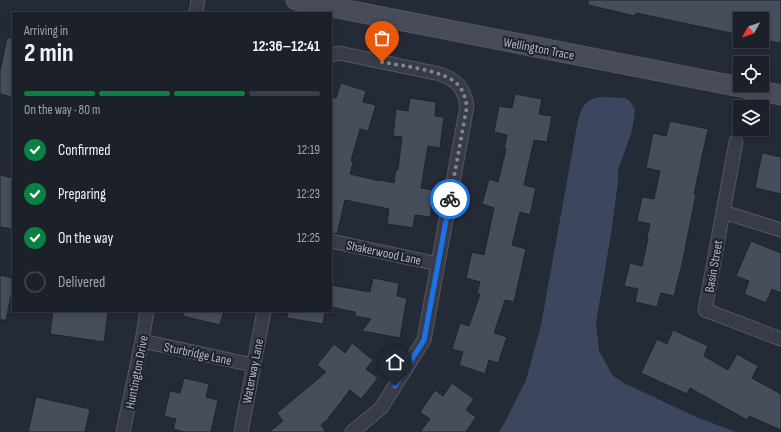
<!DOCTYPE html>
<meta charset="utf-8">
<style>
:root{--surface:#1c2029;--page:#252831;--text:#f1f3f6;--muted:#a0a3a8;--line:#3a3e46;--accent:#0b8043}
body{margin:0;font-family:"Sofia Sans Condensed",sans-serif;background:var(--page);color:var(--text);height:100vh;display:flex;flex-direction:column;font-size:15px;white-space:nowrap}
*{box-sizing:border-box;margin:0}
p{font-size:13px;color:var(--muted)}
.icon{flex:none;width:22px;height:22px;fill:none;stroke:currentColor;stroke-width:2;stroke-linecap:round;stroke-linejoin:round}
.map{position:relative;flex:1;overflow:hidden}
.drawer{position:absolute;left:12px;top:12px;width:320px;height:300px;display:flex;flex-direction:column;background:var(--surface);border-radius:0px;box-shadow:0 2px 6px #0003,0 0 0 1px var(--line)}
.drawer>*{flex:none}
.needle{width:26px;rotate:230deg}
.tools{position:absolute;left:733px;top:12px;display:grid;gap:8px}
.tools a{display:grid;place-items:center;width:36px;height:36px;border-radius:0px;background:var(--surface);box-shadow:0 2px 6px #0003,0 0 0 1px var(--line);font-size:20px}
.pin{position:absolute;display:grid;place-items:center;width:34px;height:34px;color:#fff;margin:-41px -17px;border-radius:50% 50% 50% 0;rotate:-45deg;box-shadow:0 0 4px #0007}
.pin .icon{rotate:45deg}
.courier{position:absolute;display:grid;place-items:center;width:40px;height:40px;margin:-20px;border:3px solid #1a73e8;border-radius:50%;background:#fff;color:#222;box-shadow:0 1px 5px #0007}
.summary em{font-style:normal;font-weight:700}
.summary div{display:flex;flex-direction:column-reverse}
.summary{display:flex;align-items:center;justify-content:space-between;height:68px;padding:0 12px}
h1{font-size:26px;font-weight:700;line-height:30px}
.bar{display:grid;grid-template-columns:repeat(4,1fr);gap:6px 4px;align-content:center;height:48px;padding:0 12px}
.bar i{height:5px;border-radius:3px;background:var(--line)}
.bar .on{background:var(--accent)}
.bar p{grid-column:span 4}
ol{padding:0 12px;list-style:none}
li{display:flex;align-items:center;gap:12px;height:44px}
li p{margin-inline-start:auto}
li .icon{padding:4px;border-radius:50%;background:var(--accent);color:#fff;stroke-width:4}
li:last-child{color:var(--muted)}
li i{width:22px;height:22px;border:2px solid var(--line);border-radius:50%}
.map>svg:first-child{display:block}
</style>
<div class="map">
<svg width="781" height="432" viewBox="0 0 781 432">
<rect width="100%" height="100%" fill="#252a37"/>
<path fill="#3c465e" d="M 601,97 L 625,98 L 630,101 L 635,110 L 634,119 L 631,134 L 618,170 L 618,182 L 611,234 L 596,323 L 599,351 L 613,376 L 626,384 L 696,417 L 736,432 L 499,432 L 506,420 L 526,380 L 541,325 L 578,120 C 583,104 585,100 601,97 Z"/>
<path fill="#464d5b" stroke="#1f242e" d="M 588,0 L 781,0 L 781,43 L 762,40 L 762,19 L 740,19 L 740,35 L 636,13 L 635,16 L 588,5 Z
M 7,38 L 13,38 L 13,97 L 0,94 L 0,71 Z
M 341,83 L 366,91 L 363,102 L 376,105 L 368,131 L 360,129 L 351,161 L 353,162 L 350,174 L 380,181 L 380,180 L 394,183 L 396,169 L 398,170 L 402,137 L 393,136 L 396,109 L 408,111 L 410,98 L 436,102 L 435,116 L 444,117 L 440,148 L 428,146 L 421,188 L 434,190 L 430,217 L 415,215 L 413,228 L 387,224 L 389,209 L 345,200 L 337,234 L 331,233 L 331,97 L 336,98 Z
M 515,94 L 542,99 L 539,114 L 552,116 L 547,142 L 534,140 L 524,185 L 536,188 L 530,215 L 520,212 L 512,245 L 526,249 L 514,302 L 505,300 L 494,333 L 507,337 L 498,363 L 489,360 L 485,374 L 459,365 L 463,352 L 452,349 L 460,323 L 469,326 L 480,294 L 477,293 L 480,282 L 466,278 L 472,252 L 484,255 L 494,208 L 482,204 L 489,179 L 498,182 L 506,149 L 504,149 L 507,135 L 494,132 L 499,106 L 512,108 Z
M 670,121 L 708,129 L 694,194 L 696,194 L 683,260 L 674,296 L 661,293 L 657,307 L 635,302 L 638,289 L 624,286 L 630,263 L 642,266 L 648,238 L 647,237 L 650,224 L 637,221 L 642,197 L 654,199 L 660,171 L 646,168 L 653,133 L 666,136 Z
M 762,153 L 781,157 L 781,194 L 755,188 Z
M 0,175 L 13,178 L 13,229 L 0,227 Z
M 751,241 L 781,253 L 781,293 L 772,289 L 766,303 L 744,294 L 749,281 L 736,276 Z
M 0,275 L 13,278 L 13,286 L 6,320 L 0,320 Z
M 373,278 L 399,283 L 397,296 L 407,298 L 400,338 L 362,331 L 371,319 L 355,316 L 355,312 L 331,307 L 331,285 L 370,292 Z
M 53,311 L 108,311 L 104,342 L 50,334 Z
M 183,311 L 224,311 L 220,325 L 183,316 Z
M 288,311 L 325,311 L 323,324 L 287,318 Z
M 673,330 L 708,346 L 704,356 L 728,370 L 737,354 L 758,366 L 752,378 L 781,394 L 781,430 L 749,416 L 747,420 L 690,388 L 687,394 L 641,373 L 657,339 L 667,344 Z
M 352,343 L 373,360 L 366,369 L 378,378 L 361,399 L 350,390 L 327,420 L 321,425 L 326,432 L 269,432 L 283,421 L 277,413 L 326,372 L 317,365 L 334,344 L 345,353 Z
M 184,378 L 209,384 L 206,397 L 218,400 L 211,432 L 184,432 L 173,429 L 176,419 L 164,416 L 170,391 L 180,393 Z
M 452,383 L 474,399 L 466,410 L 476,417 L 466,432 L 420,432 L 430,419 L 420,412 L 435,390 L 443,396 Z
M 36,397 L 90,409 L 85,432 L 28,432 Z"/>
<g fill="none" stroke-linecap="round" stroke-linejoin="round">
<g stroke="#535763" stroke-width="15">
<path id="street" d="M 196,13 L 198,0
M 331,55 L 339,53 L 440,74 C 457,80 464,88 467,106 L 424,340 L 381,408 L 352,432
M 736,142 L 705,310 L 781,339
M 723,212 L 781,230
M 331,241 L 438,264
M 142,341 L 253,365
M 123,432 L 142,341 L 147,311
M 241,432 L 264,311"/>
</g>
<g stroke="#535763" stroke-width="21">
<path id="secondary" d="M 296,0 L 781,95"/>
</g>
<use href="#street" stroke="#383c48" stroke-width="13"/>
<use href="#secondary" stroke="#474b5a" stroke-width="19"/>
</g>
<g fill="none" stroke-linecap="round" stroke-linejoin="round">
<path stroke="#818693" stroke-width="4" stroke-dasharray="0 7.2" d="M 382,62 C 402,66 447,70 459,86 C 464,92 465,98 467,106 L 450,199"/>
<path stroke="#1a73e8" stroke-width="5" d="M 395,386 L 424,340 L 450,199"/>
</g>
<g text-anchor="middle" stroke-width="4" stroke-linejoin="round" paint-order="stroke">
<g font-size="13" fill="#b3b7c4" stroke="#1d222c">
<text transform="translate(539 48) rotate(11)" y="5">Wellington Trace</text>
<text transform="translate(384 252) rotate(12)" y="5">Shakerwood Lane</text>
<text transform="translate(713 266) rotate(-80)" y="5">Basin Street</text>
<text transform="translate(198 353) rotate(12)" y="5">Sturbridge Lane</text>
<text transform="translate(252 371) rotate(-79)" y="5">Waterway Lane</text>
<text transform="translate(136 372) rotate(-79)" y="5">Huntington Drive</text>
</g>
</g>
</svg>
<div class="tools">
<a><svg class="needle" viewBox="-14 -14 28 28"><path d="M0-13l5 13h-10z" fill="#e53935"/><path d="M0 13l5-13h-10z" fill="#a0a3a8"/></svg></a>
<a><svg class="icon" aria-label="locate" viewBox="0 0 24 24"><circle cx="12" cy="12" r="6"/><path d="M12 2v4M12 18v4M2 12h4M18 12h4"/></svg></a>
<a><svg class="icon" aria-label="layers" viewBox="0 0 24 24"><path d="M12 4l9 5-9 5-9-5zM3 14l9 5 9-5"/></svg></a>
</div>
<div class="pin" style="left:382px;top:62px;background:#ea580c"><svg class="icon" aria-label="bag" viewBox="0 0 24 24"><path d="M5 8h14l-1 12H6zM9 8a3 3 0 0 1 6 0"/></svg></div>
<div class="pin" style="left:395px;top:386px;background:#1f2937"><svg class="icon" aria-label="home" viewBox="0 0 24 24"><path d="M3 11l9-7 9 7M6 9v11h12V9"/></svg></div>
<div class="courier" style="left:450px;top:199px"><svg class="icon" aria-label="bike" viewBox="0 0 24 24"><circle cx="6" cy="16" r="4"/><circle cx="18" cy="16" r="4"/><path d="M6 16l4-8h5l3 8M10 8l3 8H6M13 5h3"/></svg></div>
<section class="drawer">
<div class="summary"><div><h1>2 min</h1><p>Arriving in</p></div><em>12:36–12:41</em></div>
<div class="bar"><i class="on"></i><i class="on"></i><i class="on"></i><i></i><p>On the way · 80 m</p></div>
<ol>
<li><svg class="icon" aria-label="check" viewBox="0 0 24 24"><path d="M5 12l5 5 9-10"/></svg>Confirmed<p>12:19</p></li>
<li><svg class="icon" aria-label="check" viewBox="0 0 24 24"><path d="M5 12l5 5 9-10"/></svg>Preparing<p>12:23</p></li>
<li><svg class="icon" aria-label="check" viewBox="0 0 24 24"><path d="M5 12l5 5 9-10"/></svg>On the way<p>12:25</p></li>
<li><i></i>Delivered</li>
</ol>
</section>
</div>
